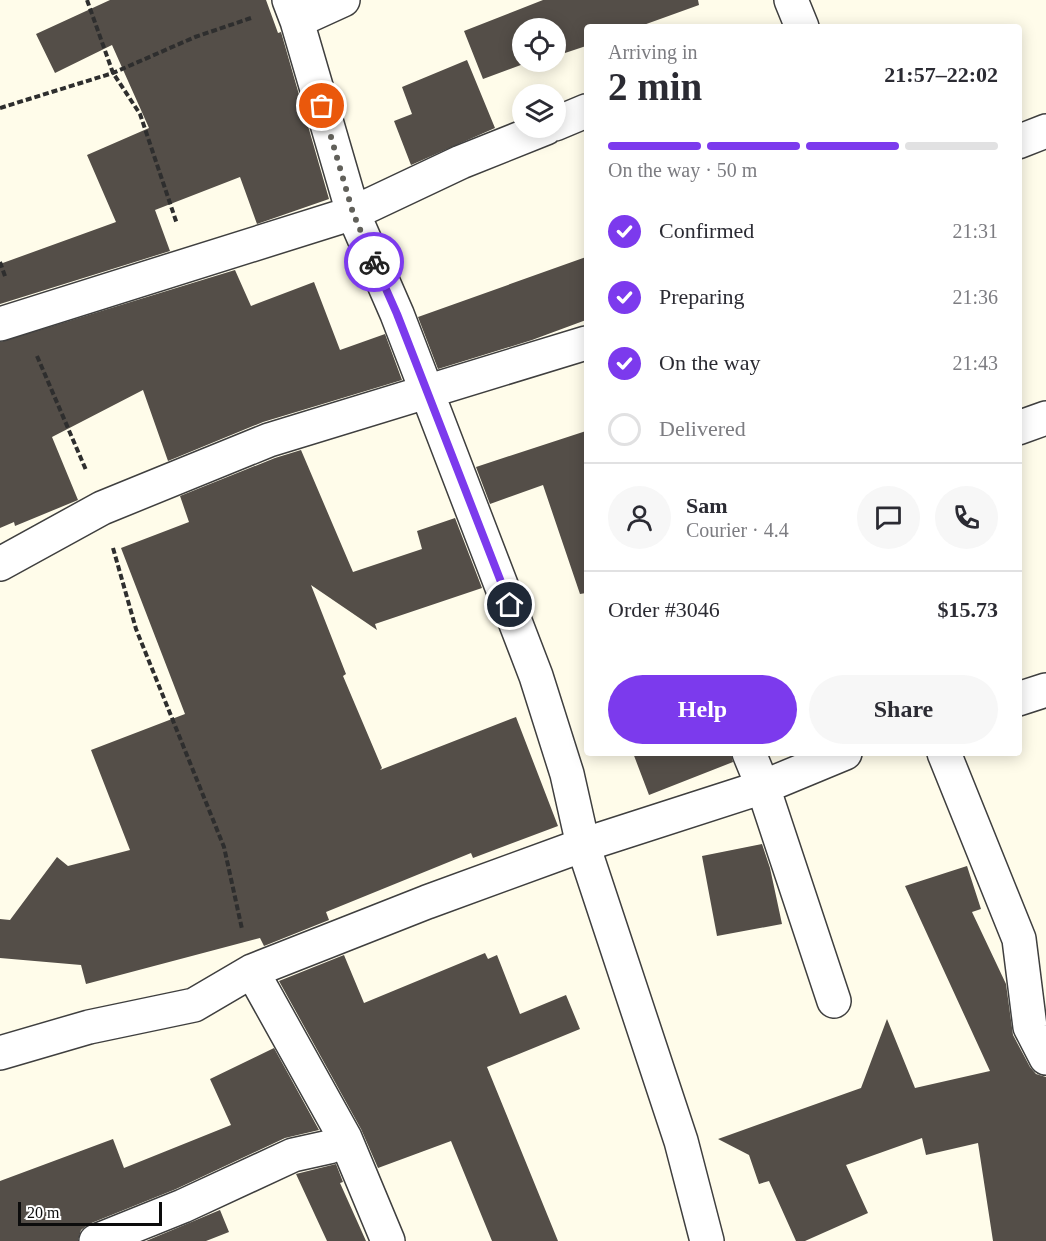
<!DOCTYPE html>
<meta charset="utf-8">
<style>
:root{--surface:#fff;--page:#f7f7f7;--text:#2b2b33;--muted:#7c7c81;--line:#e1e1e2;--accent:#7c3aed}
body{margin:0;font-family:Georgia,serif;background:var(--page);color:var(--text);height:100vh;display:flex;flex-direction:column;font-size:22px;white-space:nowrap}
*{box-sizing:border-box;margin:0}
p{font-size:20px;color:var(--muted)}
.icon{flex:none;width:33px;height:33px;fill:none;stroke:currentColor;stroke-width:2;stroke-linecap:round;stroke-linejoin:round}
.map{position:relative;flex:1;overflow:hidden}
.details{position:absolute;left:584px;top:24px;width:438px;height:732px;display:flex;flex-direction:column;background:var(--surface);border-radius:6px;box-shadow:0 3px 15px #0003}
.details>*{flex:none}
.tools{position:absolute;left:512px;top:18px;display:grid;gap:12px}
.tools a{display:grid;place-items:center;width:54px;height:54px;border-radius:50%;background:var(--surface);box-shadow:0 3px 15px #0003;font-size:30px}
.scale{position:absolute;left:18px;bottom:15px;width:144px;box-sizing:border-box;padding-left:6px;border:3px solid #0c0c0c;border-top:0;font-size:16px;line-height:21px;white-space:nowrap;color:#0c0c0c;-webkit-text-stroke:4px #fff;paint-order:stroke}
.pin{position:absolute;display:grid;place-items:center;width:51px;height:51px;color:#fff;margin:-26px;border:3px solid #fff;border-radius:50%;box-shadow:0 2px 6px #0007}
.courier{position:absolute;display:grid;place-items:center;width:60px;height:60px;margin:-30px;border:4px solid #7c3aed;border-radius:50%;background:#fff;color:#222;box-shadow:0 2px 8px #0007}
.overview em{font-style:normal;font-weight:700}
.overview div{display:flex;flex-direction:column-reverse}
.overview{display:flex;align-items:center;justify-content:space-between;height:102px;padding:0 24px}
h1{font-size:39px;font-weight:700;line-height:45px}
.bar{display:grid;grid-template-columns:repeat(4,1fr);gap:9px 6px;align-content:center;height:72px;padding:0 24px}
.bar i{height:8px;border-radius:4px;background:var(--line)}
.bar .on{background:var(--accent)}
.bar p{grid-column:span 4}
.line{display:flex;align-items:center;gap:15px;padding:0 24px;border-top:2px solid var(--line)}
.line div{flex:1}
.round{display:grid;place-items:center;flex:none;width:63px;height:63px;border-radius:32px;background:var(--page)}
ol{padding:0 24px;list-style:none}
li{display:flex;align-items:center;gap:18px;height:66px}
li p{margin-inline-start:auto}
li .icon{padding:6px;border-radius:50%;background:var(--accent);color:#fff;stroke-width:4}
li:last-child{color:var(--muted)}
li i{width:33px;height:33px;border:3px solid var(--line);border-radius:50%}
.button{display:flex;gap:12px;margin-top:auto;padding:12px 24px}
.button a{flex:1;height:69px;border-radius:36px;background:var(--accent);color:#fff;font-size:24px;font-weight:700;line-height:69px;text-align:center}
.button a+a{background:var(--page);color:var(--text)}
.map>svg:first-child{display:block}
</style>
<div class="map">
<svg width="1046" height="1241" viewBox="0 0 1046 1241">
<rect width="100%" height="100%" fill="#fffcea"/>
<path fill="#544e48" d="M 110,0 L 266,0 L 278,33 L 281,32 L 329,199 L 257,224 L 240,177 L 155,210 L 170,251 L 0,304 L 0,264 L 116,222 L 87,155 L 149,128 L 112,45 L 55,73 L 36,34 Z
M 543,0 L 698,0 L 699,5 L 638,27 L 586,27 L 586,46 L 565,53 L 563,48 L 555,51 L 555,28 L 522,28 L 522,62 L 529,62 L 483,79 L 464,31 Z
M 467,60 L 495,128 L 411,165 L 394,121 L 412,114 L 402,87 Z
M 586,257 L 586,320 L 532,340 L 438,369 L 418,317 Z
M 235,270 L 251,306 L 314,282 L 340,350 L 385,334 L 402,380 L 263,422 L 168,461 L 143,390 L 52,437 L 78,500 L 15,526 L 14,522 L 0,528 L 0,342 Z
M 586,431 L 586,593 L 580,594 L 543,485 L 490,504 L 476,467 Z
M 301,450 L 353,572 L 422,549 L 417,531 L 455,518 L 482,588 L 375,624 L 377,630 L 311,585 L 346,674 L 343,676 L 382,768 L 380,770 L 516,717 L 558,826 L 473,858 L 471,853 L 326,912 L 329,920 L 264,946 L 260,938 L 86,984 L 81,965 L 0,958 L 0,919 L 10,920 L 57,857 L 68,866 L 130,850 L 91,750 L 185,714 L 121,548 L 189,522 L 180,496 L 275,458 Z
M 633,753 L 731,753 L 733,762 L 649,795 Z
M 762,844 L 770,868 L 782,924 L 717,936 L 702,856 Z
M 967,866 L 981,909 L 972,912 L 1006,984 L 1013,1035 L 1030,1067 L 1036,1074 L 1046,1077 L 1046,1241 L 993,1241 L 978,1143 L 926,1155 L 922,1138 L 846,1165 L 868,1213 L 805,1241 L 796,1241 L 769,1181 L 759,1184 L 749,1155 L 718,1139 L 861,1088 L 887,1019 L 915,1088 L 990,1071 L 905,886 Z
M 485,953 L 488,959 L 497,955 L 520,1014 L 566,995 L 580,1029 L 487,1067 L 558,1241 L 492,1241 L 451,1141 L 378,1168 L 361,1129 L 279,981 L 344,955 L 364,1003 Z
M 274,1048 L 319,1130 L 285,1138 L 176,1189 L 89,1224 L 81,1230 L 78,1241 L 0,1241 L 0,1181 L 113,1139 L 124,1168 L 231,1125 L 210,1079 Z
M 336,1164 L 343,1182 L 340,1183 L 366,1241 L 327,1241 L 296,1174 Z
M 220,1210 L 229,1232 L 206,1241 L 146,1241 Z"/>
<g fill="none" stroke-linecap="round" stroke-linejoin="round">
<g stroke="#3f3f3f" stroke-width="36">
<path id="street" d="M 289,0 L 297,21 L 353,213 L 397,314 L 536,676 L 567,774 L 583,845 L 681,1141 L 707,1241
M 791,0 L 802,27
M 297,21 L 343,0
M 555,124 L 586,111
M 1018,142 L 1046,131
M 0,324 L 353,213 L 461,162 L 546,128
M 1018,428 L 1046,418
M 0,564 L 102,508 L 269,440 L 586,343
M 1018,699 L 1046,690
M 749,753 L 763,787 L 834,1001
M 944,753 L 1019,939 L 1030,1027 L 1046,1058
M 252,971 L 345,1138 L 388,1241
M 0,1053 L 89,1027 L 194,1005 L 252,971 L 427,902 L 583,845 L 763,787 L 845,753
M 96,1241 L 183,1206 L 293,1155 L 329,1147 L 345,1138"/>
</g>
<path stroke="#2e2e2e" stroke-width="4" stroke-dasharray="6 3" stroke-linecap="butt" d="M 87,0 L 113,73 L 140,114 L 177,224
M 0,108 L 113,73 L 195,37 L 251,18
M 0,262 L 6,279
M 37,356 L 86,470
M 113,548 L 136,629 L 224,847 L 242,929"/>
<use href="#street" stroke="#fff" stroke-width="33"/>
</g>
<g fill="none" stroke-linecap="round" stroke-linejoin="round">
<path stroke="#61605a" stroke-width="6" stroke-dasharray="0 10.8" d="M 322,106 L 353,213 L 374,262"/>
<path stroke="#7c3aed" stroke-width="8" d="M 374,262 L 397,314 L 510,605"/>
</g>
</svg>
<div class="tools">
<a><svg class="icon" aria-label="locate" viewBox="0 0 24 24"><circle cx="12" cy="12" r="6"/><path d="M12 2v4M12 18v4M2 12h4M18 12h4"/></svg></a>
<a><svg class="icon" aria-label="layers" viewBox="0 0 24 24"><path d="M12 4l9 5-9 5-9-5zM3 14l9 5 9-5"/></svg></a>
</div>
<div class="scale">20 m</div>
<div class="pin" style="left:322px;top:106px;background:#ea580c"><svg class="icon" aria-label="bag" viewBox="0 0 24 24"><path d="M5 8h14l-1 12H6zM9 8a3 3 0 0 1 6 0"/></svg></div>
<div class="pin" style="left:510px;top:605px;background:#1f2937"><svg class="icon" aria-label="home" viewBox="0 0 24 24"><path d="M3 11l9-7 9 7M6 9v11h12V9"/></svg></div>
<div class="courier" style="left:374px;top:262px"><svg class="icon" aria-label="bike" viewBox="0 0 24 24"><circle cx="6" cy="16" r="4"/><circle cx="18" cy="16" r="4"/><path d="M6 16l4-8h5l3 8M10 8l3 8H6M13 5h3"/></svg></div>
<section class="details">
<div class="overview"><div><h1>2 min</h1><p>Arriving in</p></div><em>21:57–22:02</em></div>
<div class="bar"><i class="on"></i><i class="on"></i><i class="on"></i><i></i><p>On the way · 50 m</p></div>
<ol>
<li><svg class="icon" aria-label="check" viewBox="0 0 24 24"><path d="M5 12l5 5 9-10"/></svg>Confirmed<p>21:31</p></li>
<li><svg class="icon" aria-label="check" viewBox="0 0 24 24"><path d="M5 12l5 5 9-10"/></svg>Preparing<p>21:36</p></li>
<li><svg class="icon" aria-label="check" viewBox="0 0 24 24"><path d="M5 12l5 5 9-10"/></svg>On the way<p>21:43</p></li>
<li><i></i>Delivered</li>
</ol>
<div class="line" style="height:108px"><a class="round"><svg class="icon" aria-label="person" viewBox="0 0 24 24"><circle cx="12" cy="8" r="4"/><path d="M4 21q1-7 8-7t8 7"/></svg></a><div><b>Sam</b><p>Courier · 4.4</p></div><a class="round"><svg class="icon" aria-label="chat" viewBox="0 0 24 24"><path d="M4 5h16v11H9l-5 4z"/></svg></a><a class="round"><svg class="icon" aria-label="phone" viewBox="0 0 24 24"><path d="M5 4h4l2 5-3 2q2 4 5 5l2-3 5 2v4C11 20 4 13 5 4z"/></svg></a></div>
<div class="line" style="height:78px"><div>Order #3046</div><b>$15.73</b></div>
<div class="button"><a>Help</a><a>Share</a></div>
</section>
</div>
